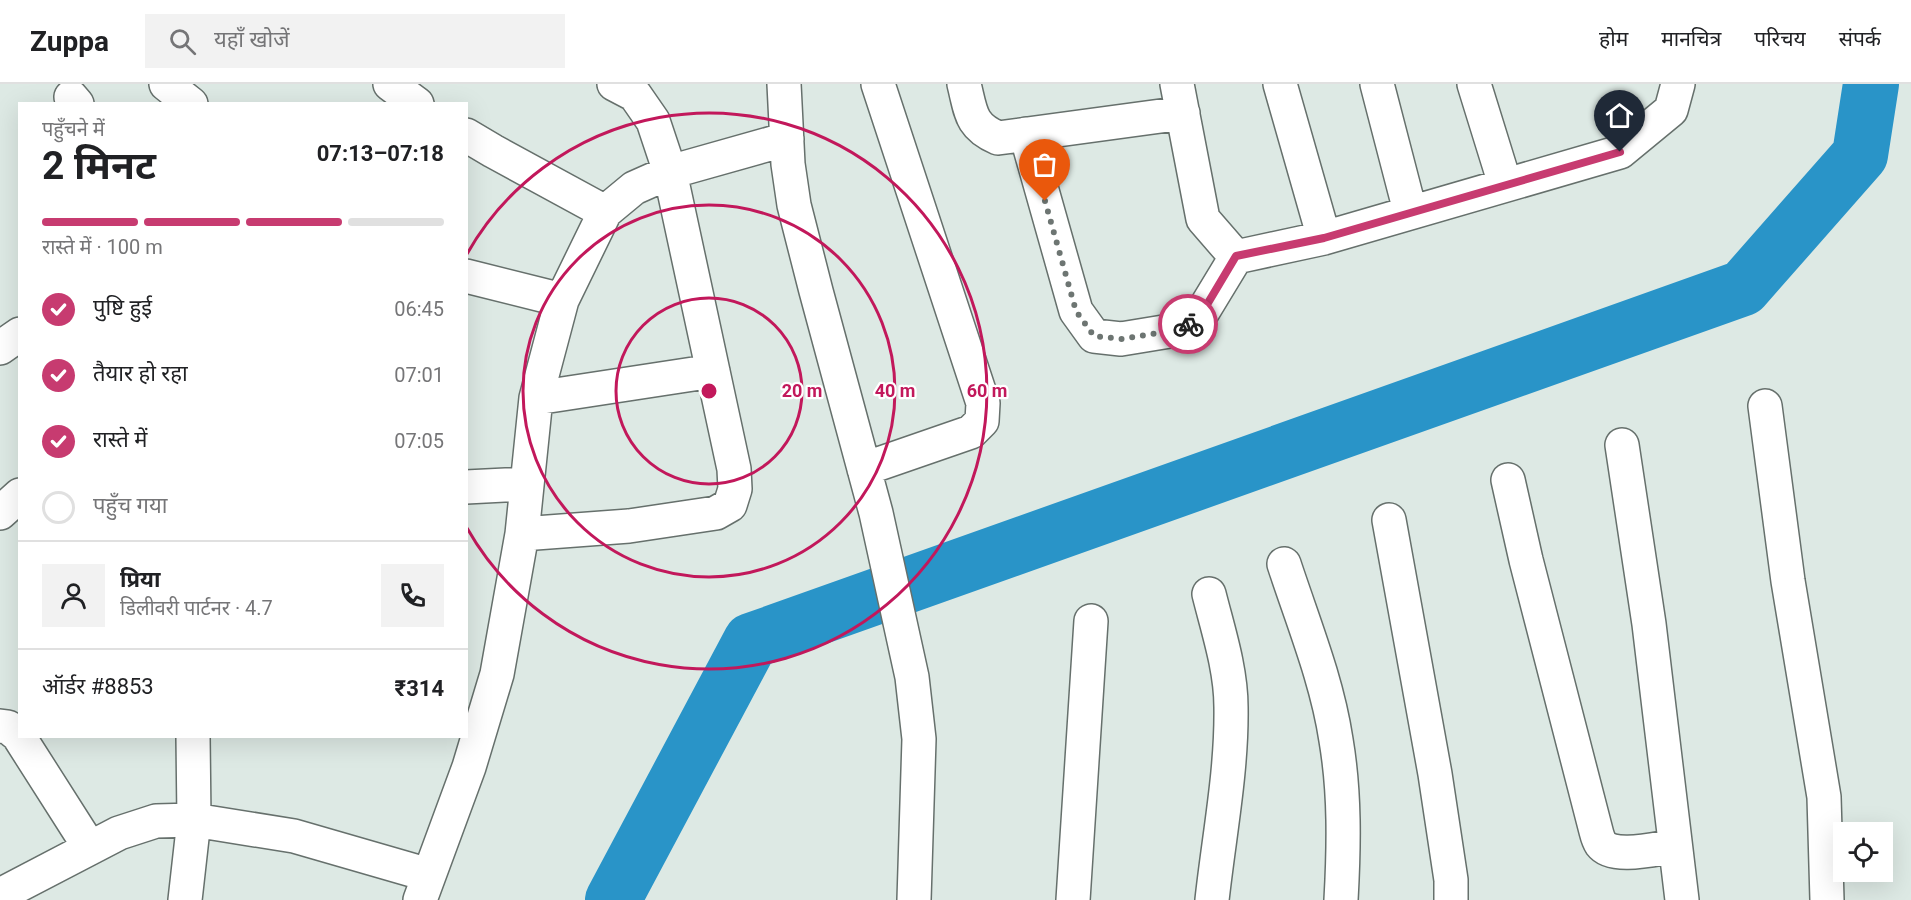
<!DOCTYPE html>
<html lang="hi">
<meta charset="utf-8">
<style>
:root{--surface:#fff;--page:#f2f2f2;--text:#202124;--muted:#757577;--line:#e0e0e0;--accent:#c73b70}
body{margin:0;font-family:Roboto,"Noto Sans Devanagari",sans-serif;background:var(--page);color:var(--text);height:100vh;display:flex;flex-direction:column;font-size:22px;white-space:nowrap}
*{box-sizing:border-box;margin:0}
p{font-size:20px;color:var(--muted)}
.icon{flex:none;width:33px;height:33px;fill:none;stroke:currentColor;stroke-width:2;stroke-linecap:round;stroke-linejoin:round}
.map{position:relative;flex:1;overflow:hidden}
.sheet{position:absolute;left:18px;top:18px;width:450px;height:636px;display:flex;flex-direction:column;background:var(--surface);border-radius:0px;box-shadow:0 6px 24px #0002}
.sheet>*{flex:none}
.controls{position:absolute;left:1833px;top:738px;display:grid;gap:12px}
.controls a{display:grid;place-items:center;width:60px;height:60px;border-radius:0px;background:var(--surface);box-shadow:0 6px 24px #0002;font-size:30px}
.pin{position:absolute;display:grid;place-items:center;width:51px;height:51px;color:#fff;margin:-62px -26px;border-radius:50% 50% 50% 0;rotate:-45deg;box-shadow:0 0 6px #0007}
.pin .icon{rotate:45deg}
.courier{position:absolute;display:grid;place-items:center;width:60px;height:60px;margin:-30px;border:4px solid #c73b70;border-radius:50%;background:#fff;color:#222;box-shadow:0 2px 8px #0007}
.overview em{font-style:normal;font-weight:700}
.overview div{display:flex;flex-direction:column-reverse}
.overview{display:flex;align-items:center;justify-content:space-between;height:102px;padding:0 24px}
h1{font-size:39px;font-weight:700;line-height:45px}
.bar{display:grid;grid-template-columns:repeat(4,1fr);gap:9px 6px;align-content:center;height:72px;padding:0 24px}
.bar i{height:8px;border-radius:4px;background:var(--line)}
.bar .current{background:var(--accent)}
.bar p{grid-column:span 4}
.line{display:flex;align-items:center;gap:15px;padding:0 24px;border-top:2px solid var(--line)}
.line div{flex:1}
.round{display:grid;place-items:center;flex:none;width:63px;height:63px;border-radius:0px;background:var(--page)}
ol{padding:0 24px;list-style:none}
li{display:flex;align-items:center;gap:18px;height:66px}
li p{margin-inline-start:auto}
li .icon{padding:6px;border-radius:50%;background:var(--accent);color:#fff;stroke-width:4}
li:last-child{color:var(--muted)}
li i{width:33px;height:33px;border:3px solid var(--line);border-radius:50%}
header{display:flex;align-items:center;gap:36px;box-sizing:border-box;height:84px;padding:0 30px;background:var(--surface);border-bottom:2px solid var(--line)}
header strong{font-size:28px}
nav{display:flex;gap:33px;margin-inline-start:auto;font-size:21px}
.search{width:420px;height:54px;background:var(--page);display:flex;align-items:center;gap:15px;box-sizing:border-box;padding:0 21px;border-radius:0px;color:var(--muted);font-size:22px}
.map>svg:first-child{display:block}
</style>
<header>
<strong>Zuppa</strong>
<div class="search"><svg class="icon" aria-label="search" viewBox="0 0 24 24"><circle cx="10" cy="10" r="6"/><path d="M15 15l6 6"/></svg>यहाँ खोजें</div>
<nav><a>होम</a><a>मानचित्र</a><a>परिचय</a><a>संपर्क</a></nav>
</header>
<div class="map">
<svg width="1911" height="816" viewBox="0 0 1911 816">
<rect width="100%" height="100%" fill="#dde9e4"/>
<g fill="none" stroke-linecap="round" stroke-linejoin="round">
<path stroke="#2994c8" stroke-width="56" d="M 613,816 L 751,557 L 1743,204 L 1860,71 L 1871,0"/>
<g stroke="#66706c" stroke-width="36">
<path id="minor" d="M 166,0 L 191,20
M 390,0 L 417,20
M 784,0 L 788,80 L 794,121 L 816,207 L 876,429 L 912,593 L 919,655 L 914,816
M 964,0 C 971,28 970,42 998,54 L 1183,29
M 1177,0 L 1203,135 L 1236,173 L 1324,154 L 1620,68 L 1671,26 L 1678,0
M 1280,0 L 1324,154
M 1377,0 L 1410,127
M 1474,0 L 1505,100
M 71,13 L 77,20
M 1026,50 L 1076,227 L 1094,252 L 1121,255 L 1182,245 L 1202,229 L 1236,173
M 466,51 L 493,67 L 605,128
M 466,192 L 562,216
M 0,264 L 20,250
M 536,314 L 713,287
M 1765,322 L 1788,497 L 1824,713 L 1827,816
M 1622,361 L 1649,540 L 1682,816
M 864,385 L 971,348 L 982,337 L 983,319 L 878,0
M 1508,396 L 1526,476 L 1596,747 C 1597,751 1599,757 1601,760 C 1613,776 1658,764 1675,762
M 466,403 L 527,400
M 0,429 L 20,411
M 1389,436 L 1435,690 L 1451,796 L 1451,816
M 522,450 L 629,442 L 716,429 L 730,421 L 735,405 L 734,385 L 670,88 L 653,37 L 635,11 L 614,0
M 1284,480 C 1303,538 1327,596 1336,656 C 1345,709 1344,762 1341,816
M 1209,510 C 1218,546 1231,585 1231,623 C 1232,687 1219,752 1212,816
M 0,642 L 8,643 L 18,651 L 90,764
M 0,811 L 119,749 L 156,737 L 194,736 L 294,752 L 429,791
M 185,816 L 194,736 L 193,652
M 420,816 L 469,683 L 497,590 L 522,450 L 536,314 L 562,216 L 605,128 L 634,104 L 670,88 L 787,55
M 1073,816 L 1091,537"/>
</g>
<use href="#minor" stroke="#fff" stroke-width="33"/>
</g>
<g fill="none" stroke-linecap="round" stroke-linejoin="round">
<path stroke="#6d7572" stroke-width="6" stroke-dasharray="0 10.8" d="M 1045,117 L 1076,227 L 1094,252 L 1121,255 L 1182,245 L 1188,240"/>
<path stroke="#c73b70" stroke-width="8" d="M 1188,240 L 1202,229 L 1236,172 L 1324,154 L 1620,68"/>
</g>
<g fill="none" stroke="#c2185b" stroke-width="3">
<circle cx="709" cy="307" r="93"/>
<circle cx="709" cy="307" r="186"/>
<path d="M467 170A278 278 0 1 1 467 444"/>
</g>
<circle cx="709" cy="307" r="9" fill="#c2185b" stroke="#fff" stroke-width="3"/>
<g font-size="18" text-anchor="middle" font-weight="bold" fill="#c2185b" stroke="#fff" stroke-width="4.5" stroke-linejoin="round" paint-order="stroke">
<text x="802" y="313">20 m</text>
<text x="895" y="313">40 m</text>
<text x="987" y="313">60 m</text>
</g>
</svg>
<div class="controls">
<a><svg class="icon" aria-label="locate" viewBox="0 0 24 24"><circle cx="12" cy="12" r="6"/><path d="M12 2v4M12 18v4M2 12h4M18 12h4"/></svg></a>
</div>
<div class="pin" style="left:1045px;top:117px;background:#ea580c"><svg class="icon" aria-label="bag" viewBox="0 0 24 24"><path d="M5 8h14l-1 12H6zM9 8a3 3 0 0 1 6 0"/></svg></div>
<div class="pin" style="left:1620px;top:68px;background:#1f2937"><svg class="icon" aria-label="home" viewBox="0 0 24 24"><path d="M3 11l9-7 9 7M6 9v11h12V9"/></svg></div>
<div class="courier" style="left:1188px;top:240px"><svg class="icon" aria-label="bike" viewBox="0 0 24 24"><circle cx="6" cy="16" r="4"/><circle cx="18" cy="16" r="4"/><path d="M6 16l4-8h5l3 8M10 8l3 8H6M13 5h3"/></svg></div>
<section class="sheet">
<div class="overview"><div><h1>2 मिनट</h1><p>पहुँचने में</p></div><em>07:13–07:18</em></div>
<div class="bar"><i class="current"></i><i class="current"></i><i class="current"></i><i></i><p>रास्ते में · 100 m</p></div>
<ol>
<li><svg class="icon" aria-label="check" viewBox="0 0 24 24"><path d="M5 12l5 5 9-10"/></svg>पुष्टि हुई<p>06:45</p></li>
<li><svg class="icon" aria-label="check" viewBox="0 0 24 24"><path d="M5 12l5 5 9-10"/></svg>तैयार हो रहा<p>07:01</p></li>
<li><svg class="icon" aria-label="check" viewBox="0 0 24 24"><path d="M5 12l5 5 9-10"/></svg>रास्ते में<p>07:05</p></li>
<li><i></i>पहुँच गया</li>
</ol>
<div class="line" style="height:108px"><a class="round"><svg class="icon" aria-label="person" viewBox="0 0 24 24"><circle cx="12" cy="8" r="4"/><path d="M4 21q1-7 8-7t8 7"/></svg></a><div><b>प्रिया</b><p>डिलीवरी पार्टनर · 4.7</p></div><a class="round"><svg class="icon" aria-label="phone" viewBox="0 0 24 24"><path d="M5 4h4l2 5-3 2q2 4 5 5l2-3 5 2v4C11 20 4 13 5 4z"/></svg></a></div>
<div class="line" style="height:78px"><div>ऑर्डर #8853</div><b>₹314</b></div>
</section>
</div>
